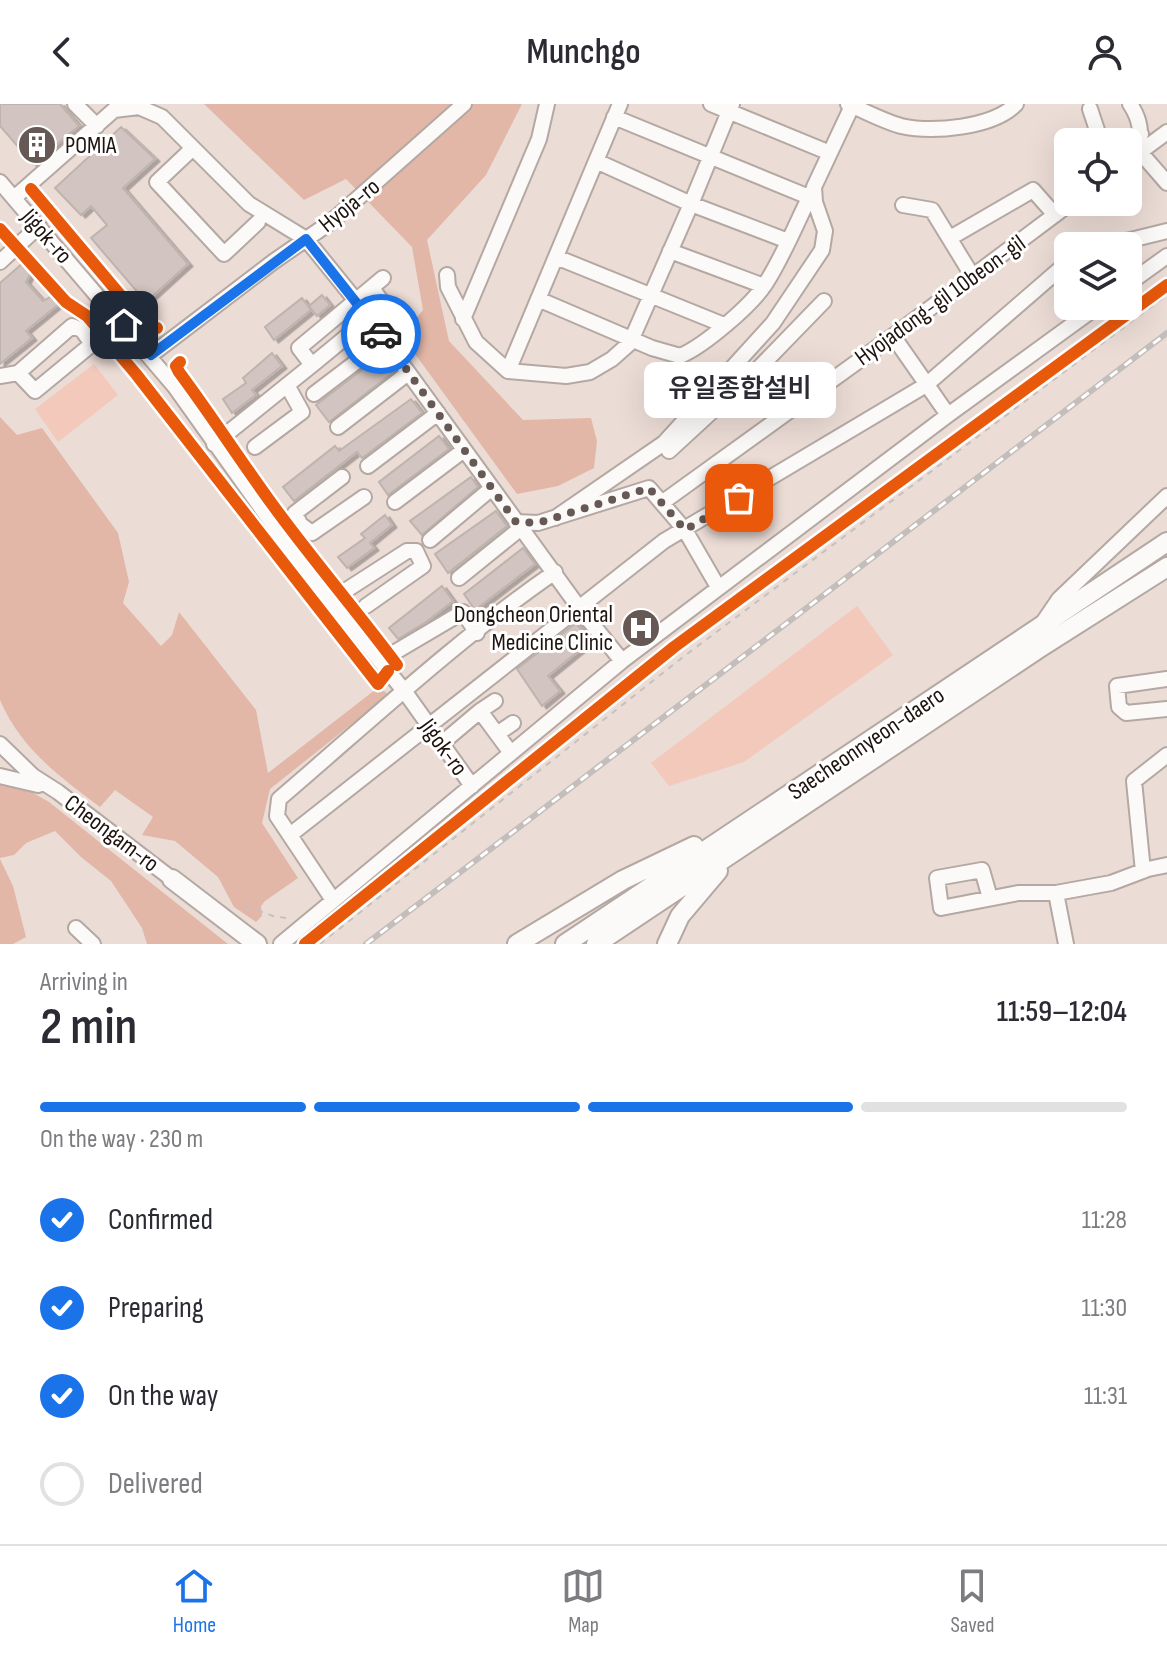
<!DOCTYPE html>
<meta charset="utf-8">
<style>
:root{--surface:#fff;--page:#f2f2f3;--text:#2b2b33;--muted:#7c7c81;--line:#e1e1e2;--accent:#1a73e8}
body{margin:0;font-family:"Sofia Sans Condensed","Noto Sans KR",sans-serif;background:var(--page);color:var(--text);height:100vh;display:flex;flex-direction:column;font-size:30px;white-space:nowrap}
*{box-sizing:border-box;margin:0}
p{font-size:26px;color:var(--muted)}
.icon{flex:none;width:44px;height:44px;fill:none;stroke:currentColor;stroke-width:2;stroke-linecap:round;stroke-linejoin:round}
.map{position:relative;height:840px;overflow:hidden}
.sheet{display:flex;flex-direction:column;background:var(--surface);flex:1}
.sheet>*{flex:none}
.tools{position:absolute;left:1054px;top:24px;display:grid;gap:16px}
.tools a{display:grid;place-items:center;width:88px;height:88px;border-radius:12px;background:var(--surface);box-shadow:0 8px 32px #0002;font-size:40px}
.pin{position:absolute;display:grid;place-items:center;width:68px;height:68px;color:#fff;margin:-34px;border-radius:16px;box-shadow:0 4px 12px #0006}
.courier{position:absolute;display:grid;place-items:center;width:80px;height:80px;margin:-40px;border:6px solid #1a73e8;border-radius:50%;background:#fff;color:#222;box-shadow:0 2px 10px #0007}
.bubble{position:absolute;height:56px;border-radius:12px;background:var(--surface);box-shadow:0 8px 32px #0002;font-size:26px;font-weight:600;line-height:56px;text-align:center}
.head em{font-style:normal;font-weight:600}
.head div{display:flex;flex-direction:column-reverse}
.head{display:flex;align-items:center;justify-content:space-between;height:136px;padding:0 40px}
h1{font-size:52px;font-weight:600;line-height:60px}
.bar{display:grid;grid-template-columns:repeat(4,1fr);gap:12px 8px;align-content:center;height:96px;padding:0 40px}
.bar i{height:10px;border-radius:6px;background:var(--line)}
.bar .selected{background:var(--accent)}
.bar p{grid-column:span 4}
ol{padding:0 40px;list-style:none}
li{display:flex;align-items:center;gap:24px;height:88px}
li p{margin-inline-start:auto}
li .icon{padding:8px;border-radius:50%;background:var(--accent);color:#fff;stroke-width:4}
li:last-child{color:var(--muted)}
li i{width:44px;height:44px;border:4px solid var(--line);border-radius:50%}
header{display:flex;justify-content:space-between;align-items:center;height:104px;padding:0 40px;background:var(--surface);font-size:36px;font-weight:600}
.tab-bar{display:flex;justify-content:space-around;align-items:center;height:112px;border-top:2px solid var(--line);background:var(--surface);font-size:22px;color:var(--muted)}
.tab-bar a{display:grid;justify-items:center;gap:4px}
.tab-bar .selected{color:var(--accent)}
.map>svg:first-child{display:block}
</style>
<header><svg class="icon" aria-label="back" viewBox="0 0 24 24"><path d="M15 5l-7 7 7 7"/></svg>Munchgo<svg class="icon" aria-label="person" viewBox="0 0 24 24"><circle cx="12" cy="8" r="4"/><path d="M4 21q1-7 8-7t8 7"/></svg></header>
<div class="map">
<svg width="1167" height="840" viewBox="0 0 1167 840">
<defs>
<filter id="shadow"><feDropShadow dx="4.5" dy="2.5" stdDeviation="0" flood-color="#0004"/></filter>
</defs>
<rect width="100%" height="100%" fill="#ecdcd6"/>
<path fill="#f2c9bb" d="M 94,260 L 118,291 L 58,338 L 35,305 Z
M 857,502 L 893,551 L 744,658 L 669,682 L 651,659 Z"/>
<path fill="#e2b7a7" d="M 204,0 L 522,0 L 486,71 L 427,136 L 449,237 L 523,316 L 591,314 L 597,337 L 594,364 L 558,382 L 517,390 L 402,232 L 423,206 L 412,143 L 346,75 L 304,96 Z
M 0,313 L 17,331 L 42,324 L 118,429 L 129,478 L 123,499 L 161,542 L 172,531 L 179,508 L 256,606 L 268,669 L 380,582 L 388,591 L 270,685 L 262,719 L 298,774 L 265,797 L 261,802 L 262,812 L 256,818 L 234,803 L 218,773 L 175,737 L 142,731 L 153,713 L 115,686 L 100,703 C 59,672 21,645 0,596 Z
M 0,678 L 21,682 L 49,698 L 228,840 L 147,840 L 142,824 L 111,777 L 81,753 L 55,727 L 26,739 L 14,751 L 0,754 Z
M 0,755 L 13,782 L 26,833 L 13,840 L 0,840 Z"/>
<path fill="#d2c5c1" stroke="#bfb3ae" stroke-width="2" filter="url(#shadow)" d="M 0,0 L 60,0 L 79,22 L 33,60 L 0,22 Z
M 121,23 L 155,55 L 123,84 L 188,160 L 146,198 L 91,134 L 107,121 L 91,102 L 81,111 L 55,84 Z
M 23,159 L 31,168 L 26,178 L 43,197 L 52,192 L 59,200 L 26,227 L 32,234 L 0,260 L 0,179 Z
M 322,191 L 330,201 L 317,212 L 309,202 Z
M 302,194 L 311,206 L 274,236 L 265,223 Z
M 272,249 L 282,262 L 252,286 L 256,291 L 232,309 L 223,295 L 246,279 L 243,274 Z
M 379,253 L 392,269 L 329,318 L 316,301 Z
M 411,295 L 422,309 L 362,354 L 357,348 L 294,397 L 283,383 L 335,342 L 339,347 Z
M 439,332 L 449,345 L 388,391 L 379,378 Z
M 471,373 L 478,383 L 422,431 L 410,417 Z
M 496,407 L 507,422 L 448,469 L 435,450 Z
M 385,411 L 392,421 L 370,439 L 374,444 L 347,464 L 338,453 L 365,434 L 361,430 Z
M 523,444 L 535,460 L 475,506 L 464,490 Z
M 442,482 L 453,497 L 426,518 L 398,535 L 389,524 Z
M 576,519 L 591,537 L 548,572 L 560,587 L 542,602 L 517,565 Z"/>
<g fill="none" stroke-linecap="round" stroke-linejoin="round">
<g stroke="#b4a8a3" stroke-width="18">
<path id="minor" d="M 75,0 L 97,22
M 711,0 L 830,49
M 848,0 C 865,7 883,17 901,22 C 932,29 993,24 1016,0
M 1130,0 C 1141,16 1141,29 1140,48 L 1167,79
M 1090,5 L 1101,38
M 614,13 L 809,93
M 1113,38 L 1141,30
M 193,44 L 157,78 L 224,150 L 258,118
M 596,57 L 620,0
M 1128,57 L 1167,28
M 0,78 L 175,283 L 294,450 L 405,588 L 472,682
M 14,94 L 114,6 L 139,3 L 162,13 L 249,100 L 306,135 L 357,198 L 580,505 L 622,557
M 903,101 L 932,106 L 973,173
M 950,134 L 1033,86 L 1055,111
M 1106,142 L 1167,127
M 670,147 L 764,182
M 556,153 L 724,221
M 0,158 L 39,122
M 447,171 L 448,183 L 476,238 L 508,267 L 566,272 L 590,268 L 612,255 L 630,239 L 691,100 L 732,0
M 1128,180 L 1167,152
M 372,184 L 398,220
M 538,195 L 652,244 L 680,252 C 704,242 752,201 766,179 C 785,149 798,115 814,84
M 463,215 L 539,35 L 547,0
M 893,232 L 948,311
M 151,251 L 273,158 L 331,118 L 464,0
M 312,261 L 363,219 L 352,204
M 508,267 L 596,57 L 691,100 L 788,137
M 0,272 L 18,269 L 72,222 L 82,226 L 92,240 L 35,287 L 18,269
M 314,290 L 385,236
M 338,323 L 408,269
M 214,340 L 312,261 L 299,244 L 383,174
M 255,343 L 302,308 L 287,281
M 669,347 L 757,266 L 824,197
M 368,362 L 438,309
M 395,398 L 464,346
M 663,398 L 893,232 L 1072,98
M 555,414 L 664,339 L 773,219 L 822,146 L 825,127 L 815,98 L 814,83 L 852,2
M 516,418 L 538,419 L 649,384 L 685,426 L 718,483
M 300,420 L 295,409 L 342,373
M 282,434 L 300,420 L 312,429 L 364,393
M 430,436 L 492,384
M 459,474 L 521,424
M 331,496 L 407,447 L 416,447 L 423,462 L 366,502
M 1044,517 L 1059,495 L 1167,392
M 380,557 L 463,508 L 477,529
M 1167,575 L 1117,582 L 1119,603 L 1126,609 L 1167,605
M 480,607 L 495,597
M 497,630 L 513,619
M 442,639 L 480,607 L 511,649
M 0,640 L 33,672 L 58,688 L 172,775
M 0,672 L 38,681
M 290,731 L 664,437 L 926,281 L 1068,158
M 1143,767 L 1134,677 L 1167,651
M 1056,789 L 1066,840
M 990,794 L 982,766 L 937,774 L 941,804 L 1018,789 L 1056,789 L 1111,779 L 1148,765 L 1167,761
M 333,796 L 277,712 L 279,695 C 368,619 459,534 555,468
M 76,824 L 93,840
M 281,840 L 622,557 L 948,311 L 1098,202"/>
</g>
<g stroke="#b4a8a3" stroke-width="22">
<path id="major" d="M 172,775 L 257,840
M 517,840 L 623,776 L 694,742
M 565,840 L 1167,438
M 596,840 L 1038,545 L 1167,463
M 667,840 L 680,812 L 718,767"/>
</g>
<path stroke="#c5c1bf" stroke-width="2" stroke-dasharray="6 6" stroke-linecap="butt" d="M 246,802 L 273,812 L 292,815
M 320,840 L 683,553 L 1167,191"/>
<use href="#minor" stroke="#fcfaf9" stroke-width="14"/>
<use href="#major" stroke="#fcfaf9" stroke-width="18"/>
<g stroke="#c3bebc" stroke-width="6">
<path id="rail" d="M 366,840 L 1167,229"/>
</g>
<use href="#rail" stroke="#fff" stroke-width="3" stroke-dasharray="9" stroke-linecap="butt"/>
<g stroke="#fff" stroke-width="17">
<path id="cycleway" d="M 31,85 L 143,218 L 152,225 L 157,224
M 0,125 L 66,198 L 87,212 L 136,270 L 378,580 L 388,567
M 180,258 L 176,262 L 179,268 C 211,311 240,356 272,400 C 312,455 356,506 397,561
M 305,840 L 674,543 L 1167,181"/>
</g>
<use href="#cycleway" stroke="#e8590c" stroke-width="12"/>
</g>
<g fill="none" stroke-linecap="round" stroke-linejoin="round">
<path stroke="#665955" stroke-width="8" stroke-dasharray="0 14.4" d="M 381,230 L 516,418 L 538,419 L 649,384 L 685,426 L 739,394"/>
<path stroke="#1a73e8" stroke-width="10" d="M 124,221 L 151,251 L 306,135 L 381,230"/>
</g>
<defs>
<g id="building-disc" transform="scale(2)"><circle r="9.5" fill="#665955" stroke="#fff"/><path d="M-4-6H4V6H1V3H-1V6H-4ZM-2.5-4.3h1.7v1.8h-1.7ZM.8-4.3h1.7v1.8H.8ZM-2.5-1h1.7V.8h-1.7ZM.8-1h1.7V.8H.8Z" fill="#fff"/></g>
<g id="hospital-disc" transform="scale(2)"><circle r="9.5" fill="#665955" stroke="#fff"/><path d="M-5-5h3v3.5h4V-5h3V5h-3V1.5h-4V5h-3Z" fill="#fff"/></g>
</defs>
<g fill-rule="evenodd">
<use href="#building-disc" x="37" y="41"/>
<use href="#hospital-disc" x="641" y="524"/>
</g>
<g text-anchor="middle" stroke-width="6" stroke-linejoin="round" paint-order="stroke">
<g font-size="24" fill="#1e130f" stroke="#fff" text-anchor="start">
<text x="65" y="49">POMIA</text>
<text x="613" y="518" text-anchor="end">Dongcheon Oriental<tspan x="613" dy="28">Medicine Clinic</tspan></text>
</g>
<g font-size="24" fill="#1e130f" stroke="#fff">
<text transform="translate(349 101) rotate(-39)" y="8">Hyoja-ro</text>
<text transform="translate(47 132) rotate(49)" y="8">Jigok-ro</text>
<text transform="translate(940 196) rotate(-36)" y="8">Hyojadong-gil 10beon-gil</text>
<text transform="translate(866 639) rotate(-34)" y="8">Saecheonnyeon-daero</text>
<text transform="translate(444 643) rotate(54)" y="8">Jigok-ro</text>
<text transform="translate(112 729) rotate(37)" y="8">Cheongam-ro</text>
</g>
</g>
</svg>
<div class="tools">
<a><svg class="icon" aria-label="locate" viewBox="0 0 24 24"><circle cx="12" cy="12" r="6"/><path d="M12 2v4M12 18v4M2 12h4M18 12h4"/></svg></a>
<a><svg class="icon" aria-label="layers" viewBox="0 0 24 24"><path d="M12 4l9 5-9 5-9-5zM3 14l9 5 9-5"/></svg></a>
</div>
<div class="pin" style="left:739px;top:394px;background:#ea580c"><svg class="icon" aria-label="bag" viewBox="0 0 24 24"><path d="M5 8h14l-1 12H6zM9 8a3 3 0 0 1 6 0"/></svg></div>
<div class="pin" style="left:124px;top:221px;background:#1f2937"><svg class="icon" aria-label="home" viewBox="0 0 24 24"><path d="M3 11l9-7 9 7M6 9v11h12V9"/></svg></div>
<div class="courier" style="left:381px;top:230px"><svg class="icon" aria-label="car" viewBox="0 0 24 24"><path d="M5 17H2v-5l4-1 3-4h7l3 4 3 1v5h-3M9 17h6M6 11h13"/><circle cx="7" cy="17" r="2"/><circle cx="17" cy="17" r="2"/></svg></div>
<div class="bubble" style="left:644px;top:258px;width:192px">유일종합설비</div>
</div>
<section class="sheet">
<div class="head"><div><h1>2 min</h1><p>Arriving in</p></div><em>11:59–12:04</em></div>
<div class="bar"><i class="selected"></i><i class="selected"></i><i class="selected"></i><i></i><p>On the way · 230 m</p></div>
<ol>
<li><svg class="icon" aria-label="check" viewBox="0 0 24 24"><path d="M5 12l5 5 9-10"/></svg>Confirmed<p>11:28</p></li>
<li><svg class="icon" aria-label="check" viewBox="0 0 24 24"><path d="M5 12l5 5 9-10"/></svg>Preparing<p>11:30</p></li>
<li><svg class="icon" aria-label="check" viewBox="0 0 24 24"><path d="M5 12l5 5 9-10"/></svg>On the way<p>11:31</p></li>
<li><i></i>Delivered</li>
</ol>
</section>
<nav class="tab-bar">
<a class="selected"><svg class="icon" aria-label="home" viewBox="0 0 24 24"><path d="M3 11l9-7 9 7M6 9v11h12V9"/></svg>Home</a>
<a><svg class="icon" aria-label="map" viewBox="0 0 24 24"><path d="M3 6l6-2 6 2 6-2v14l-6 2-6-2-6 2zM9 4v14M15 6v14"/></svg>Map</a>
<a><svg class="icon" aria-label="saved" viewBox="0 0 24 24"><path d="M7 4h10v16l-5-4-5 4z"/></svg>Saved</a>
</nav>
